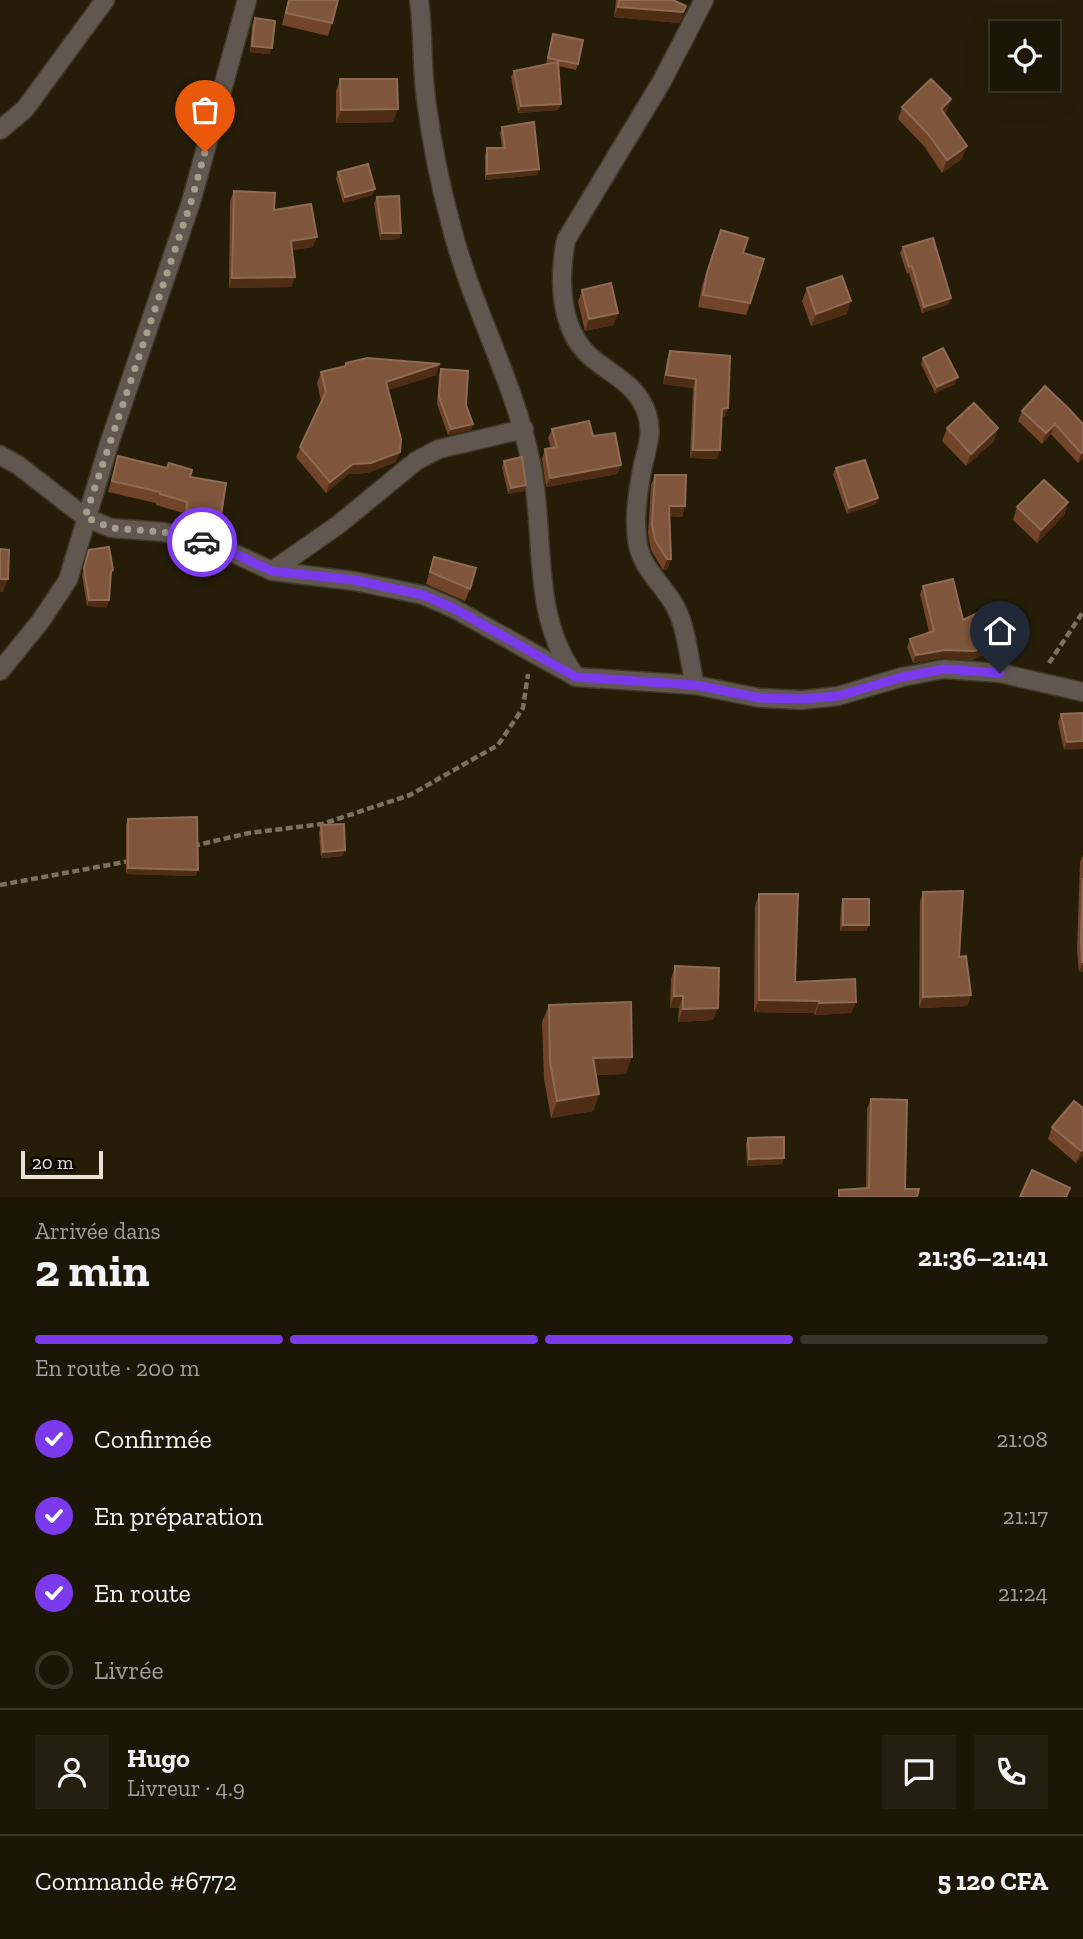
<!DOCTYPE html>
<html lang="fr">
<meta charset="utf-8">
<style>
:root{--surface:#1c1607;--page:#251f11;--text:#f1f3f6;--muted:#a09f9b;--line:#3a3528;--accent:#7c3aed}
body{margin:0;font-family:"Zilla Slab",serif;background:var(--page);color:var(--text);height:100vh;display:flex;flex-direction:column;font-size:26px;white-space:nowrap}
*{box-sizing:border-box;margin:0}
p{font-size:23px;color:var(--muted)}
.icon{flex:none;width:38px;height:38px;fill:none;stroke:currentColor;stroke-width:2;stroke-linecap:round;stroke-linejoin:round}
.map{position:relative;height:1197px;overflow:hidden}
.drawer{display:flex;flex-direction:column;background:var(--surface);flex:1}
.drawer>*{flex:none}
.tools{position:absolute;left:990px;top:21px;display:grid;gap:14px}
.tools a{display:grid;place-items:center;width:70px;height:70px;border-radius:0px;background:var(--surface);box-shadow:0 7px 28px #0002,0 0 0 2px var(--line);font-size:35px}
.scale{position:absolute;left:21px;bottom:18px;width:82px;box-sizing:border-box;padding-left:7px;border:4px solid #e9e3d7;border-top:0;font-size:19px;line-height:24px;white-space:nowrap;color:#e9e3d7;-webkit-text-stroke:5px #0c0803;paint-order:stroke}
.pin{position:absolute;display:grid;place-items:center;width:60px;height:60px;color:#fff;margin:-72px -30px;border-radius:50% 50% 50% 0;rotate:-45deg;box-shadow:0 0 7px #0007}
.pin .icon{rotate:45deg}
.courier{position:absolute;display:grid;place-items:center;width:70px;height:70px;margin:-35px;border:5px solid #7c3aed;border-radius:50%;background:#fff;color:#222;box-shadow:0 2px 9px #0007}
.headline em{font-style:normal;font-weight:700}
.headline div{display:flex;flex-direction:column-reverse}
.headline{display:flex;align-items:center;justify-content:space-between;height:119px;padding:0 35px}
h1{font-size:46px;font-weight:700;line-height:52px}
.bar{display:grid;grid-template-columns:repeat(4,1fr);gap:10px 7px;align-content:center;height:84px;padding:0 35px}
.bar i{height:9px;border-radius:5px;background:var(--line)}
.bar .active{background:var(--accent)}
.bar p{grid-column:span 4}
.line{display:flex;align-items:center;gap:18px;padding:0 35px;border-top:2px solid var(--line)}
.line div{flex:1}
.round{display:grid;place-items:center;flex:none;width:74px;height:74px;border-radius:0px;background:var(--page)}
ol{padding:0 35px;list-style:none}
li{display:flex;align-items:center;gap:21px;height:77px}
li p{margin-inline-start:auto}
li .icon{padding:7px;border-radius:50%;background:var(--accent);color:#fff;stroke-width:4}
li:last-child{color:var(--muted)}
li i{width:38px;height:38px;border:4px solid var(--line);border-radius:50%}
.map>svg:first-child{display:block}
</style>
<div class="map">
<svg width="1083" height="1197" viewBox="0 0 1083 1197">
<rect width="100%" height="100%" fill="#261d09"/>
<g fill="none" stroke-linecap="round" stroke-linejoin="round">
<g stroke="#413926" stroke-width="21">
<path id="minor" d="M 419,0 C 424,35 421,71 427,106 C 432,144 440,184 450,221 C 470,304 514,379 531,463 C 546,532 530,613 574,674
M 0,130 L 25,109 L 105,0
M 0,455 L 18,465 L 85,517 L 111,528 L 163,532 L 216,545 L 272,571 L 354,581 L 423,595 L 453,608 L 576,677 L 695,685 L 760,698 L 802,700 L 838,696 L 902,677 L 944,669 L 1000,673 L 1083,692
M 272,571 L 338,525 L 416,461 L 439,449 L 524,429
M 0,671 L 40,622 L 68,580 L 109,444 L 191,202 L 247,0
M 695,685 C 689,660 687,630 676,608 C 664,585 643,570 638,545 C 633,520 638,490 643,465 C 647,448 653,432 647,414 C 639,388 617,377 597,362 C 559,335 558,281 566,240 L 662,81 L 704,0"/>
</g>
<path stroke="#797261" stroke-width="4.5" stroke-dasharray="7 3.5" stroke-linecap="butt" d="M 1049,663 L 1083,612
M 193,846 L 249,833 L 322,824 L 410,795 L 498,745 L 523,708 L 528,674
M 0,885 L 130,861"/>
<use href="#minor" stroke="#615751" stroke-width="18"/>
</g>
<path fill="#724429" d="M 288,0 L 338,0 L 332,23 L 328,36 L 282,25 Z
M 616,0 L 673,0 L 682,17 L 679,23 L 614,17 Z
M 255,18 L 270,54 L 250,52 L 252,25 Z
M 553,34 L 578,64 L 576,70 L 559,66 L 561,104 L 558,110 L 518,113 L 511,77 L 514,71 L 548,64 L 546,64 Z
M 340,79 L 393,122 L 336,123 L 336,91 Z
M 951,99 L 946,112 L 944,113 L 962,159 L 942,173 L 924,146 L 898,119 L 902,107 Z
M 502,127 L 539,169 L 537,175 L 485,180 L 485,155 L 487,148 L 502,148 L 500,133 Z
M 338,172 L 375,189 L 372,195 L 343,203 L 336,178 Z
M 234,191 L 274,210 L 313,247 L 292,250 L 295,277 L 291,287 L 229,288 L 230,201 Z
M 377,197 L 401,233 L 399,239 L 380,240 L 374,203 Z
M 716,242 L 750,303 L 746,315 L 698,307 L 702,286 Z
M 903,247 L 949,304 L 922,313 L 909,273 L 907,274 L 900,253 Z
M 807,288 L 847,314 L 811,326 L 802,301 Z
M 582,290 L 618,313 L 613,325 L 585,331 L 578,302 Z
M 670,351 L 730,356 L 725,417 L 721,417 L 717,459 L 690,458 L 693,388 L 663,384 L 667,360 Z
M 923,358 L 955,384 L 935,393 L 921,364 Z
M 346,363 L 436,375 L 388,390 L 396,462 L 367,473 L 349,474 L 326,493 L 296,457 L 321,401 L 317,383 L 321,372 L 344,367 Z
M 441,369 L 466,405 L 473,424 L 471,430 L 448,435 L 437,404 L 439,375 Z
M 1022,411 L 1083,424 L 1083,458 L 1078,463 L 1051,434 L 1042,444 L 1018,421 Z
M 947,428 L 994,441 L 966,466 L 942,441 Z
M 552,429 L 593,436 L 621,465 L 617,474 L 546,487 L 542,459 L 545,449 L 551,448 L 548,438 Z
M 118,456 L 190,477 L 220,522 L 216,533 L 182,525 L 183,513 L 156,505 L 156,503 L 108,492 Z
M 504,461 L 524,491 L 508,494 L 502,467 Z
M 836,468 L 876,504 L 847,514 L 833,474 Z
M 655,475 L 685,506 L 682,517 L 669,516 L 671,559 L 667,570 L 663,570 L 651,550 L 648,534 L 651,485 Z
M 1068,502 L 1064,515 L 1037,543 L 1013,520 L 1017,507 Z
M 89,550 L 113,570 L 111,576 L 107,607 L 87,606 L 82,575 Z
M 434,557 L 470,589 L 465,601 L 426,584 Z
M 923,586 L 963,620 L 1004,641 L 1001,649 L 971,660 L 942,658 L 913,663 L 907,647 L 910,639 L 929,632 L 920,594 Z
M 1083,713 L 1064,750 L 1058,722 L 1061,714 Z
M 128,819 L 196,876 L 126,874 L 126,825 Z
M 321,825 L 343,856 L 321,858 L 319,832 Z
M 1083,855 L 1083,972 L 1079,972 L 1077,950 L 1080,862 Z
M 923,892 L 959,957 L 971,995 L 967,1006 L 919,1008 L 920,902 Z
M 759,894 L 795,982 L 856,1002 L 851,1013 L 815,1015 L 814,1013 L 754,1012 L 755,906 Z
M 843,899 L 869,925 L 866,931 L 840,931 L 841,905 Z
M 675,966 L 718,1008 L 713,1020 L 678,1022 L 679,1008 L 670,1008 L 671,979 Z
M 549,1005 L 626,1074 L 596,1075 L 599,1094 L 593,1111 L 551,1118 L 544,1079 L 542,1022 Z
M 871,1099 L 905,1189 L 866,1189 L 867,1109 Z
M 1083,1108 L 1083,1155 L 1076,1163 L 1048,1139 L 1052,1127 Z
M 748,1138 L 782,1164 L 747,1166 L 746,1144 Z"/>
<path fill="#4e2d14" d="M 686,6 L 679,23 L 614,17 L 618,7 Z
M 252,46 L 272,48 L 270,54 L 250,52 Z
M 951,99 L 946,112 L 937,121 L 941,109 Z
M 561,104 L 558,110 L 518,113 L 521,106 Z
M 398,109 L 393,122 L 336,123 L 341,110 Z
M 967,146 L 962,159 L 942,173 L 947,160 Z
M 539,169 L 537,175 L 485,180 L 487,174 Z
M 375,189 L 372,195 L 343,203 L 345,197 Z
M 382,233 L 401,233 L 399,239 L 380,240 Z
M 317,237 L 313,247 L 287,251 L 291,241 Z
M 295,277 L 291,287 L 229,288 L 232,278 Z
M 951,298 L 949,304 L 922,313 L 924,307 Z
M 851,301 L 847,314 L 811,326 L 816,314 Z
M 618,313 L 613,325 L 585,331 L 589,319 Z
M 440,364 L 436,375 L 382,392 L 386,382 Z
M 666,375 L 696,379 L 693,388 L 663,384 Z
M 958,377 L 955,384 L 935,393 L 937,387 Z
M 728,408 L 725,417 L 718,418 L 722,409 Z
M 473,424 L 471,430 L 448,435 L 451,429 Z
M 1055,424 L 1051,434 L 1042,444 L 1046,433 Z
M 998,428 L 994,441 L 966,466 L 971,454 Z
M 693,450 L 720,450 L 717,459 L 690,458 Z
M 400,452 L 396,462 L 367,473 L 349,474 L 326,493 L 330,482 L 353,464 Z
M 1083,452 L 1083,458 L 1078,463 L 1081,453 Z
M 621,465 L 617,474 L 546,487 L 550,478 Z
M 526,485 L 524,491 L 508,494 L 511,488 Z
M 878,498 L 876,504 L 847,514 L 849,508 Z
M 1068,502 L 1064,515 L 1037,543 L 1041,530 Z
M 669,506 L 685,506 L 682,517 L 665,516 Z
M 667,559 L 671,559 L 667,570 L 663,570 Z
M 0,579 L 8,579 L 3,592 L 0,592 Z
M 89,600 L 109,600 L 107,607 L 87,606 Z
M 1004,641 L 1001,649 L 971,660 L 942,658 L 913,663 L 916,655 L 945,650 Z
M 1083,741 L 1083,749 L 1064,750 L 1067,742 Z
M 345,850 L 343,856 L 321,858 L 323,852 Z
M 128,868 L 198,870 L 196,876 L 126,874 Z
M 843,925 L 869,925 L 866,931 L 840,931 Z
M 1082,962 L 1083,972 L 1079,972 Z
M 971,995 L 967,1006 L 919,1008 L 923,997 Z
M 674,996 L 683,996 L 679,1008 L 670,1008 Z
M 759,1000 L 819,1001 L 814,1013 L 754,1012 Z
M 856,1002 L 851,1013 L 815,1015 L 819,1003 Z
M 718,1008 L 713,1020 L 678,1022 L 683,1009 Z
M 632,1057 L 626,1074 L 587,1075 L 593,1058 Z
M 599,1094 L 593,1111 L 551,1118 L 557,1101 Z
M 1083,1149 L 1083,1155 L 1076,1163 L 1081,1151 Z
M 784,1158 L 782,1164 L 747,1166 L 749,1159 Z"/>
<path fill="#7f553c" stroke="#8f6b54" stroke-width="2" d="M 289,0 L 338,0 L 332,23 L 286,13 Z
M 619,0 L 673,0 L 686,6 L 683,12 L 618,7 Z
M 255,18 L 275,21 L 272,48 L 252,46 Z
M 553,34 L 583,40 L 578,64 L 548,58 Z
M 558,62 L 561,104 L 521,106 L 514,71 Z
M 340,79 L 397,79 L 398,109 L 341,110 Z
M 931,79 L 951,99 L 941,109 L 967,146 L 947,160 L 928,134 L 902,107 Z
M 534,122 L 539,169 L 487,174 L 487,148 L 505,148 L 502,127 Z
M 368,164 L 375,189 L 345,197 L 338,172 Z
M 234,191 L 275,193 L 274,210 L 311,204 L 317,237 L 291,241 L 295,277 L 232,278 Z
M 399,196 L 401,233 L 382,233 L 377,197 Z
M 721,230 L 748,238 L 743,253 L 764,259 L 750,303 L 703,295 L 707,273 Z
M 933,238 L 951,298 L 924,307 L 912,266 L 909,267 L 903,247 Z
M 842,276 L 851,301 L 816,314 L 807,288 Z
M 611,283 L 618,313 L 589,319 L 582,290 Z
M 943,348 L 958,377 L 937,387 L 923,358 Z
M 670,351 L 730,356 L 728,408 L 722,409 L 720,450 L 693,450 L 696,379 L 666,375 Z
M 367,358 L 440,364 L 386,382 L 401,439 L 400,452 L 371,463 L 353,464 L 330,482 L 300,447 L 326,392 L 321,372 L 346,366 L 346,363 Z
M 441,369 L 468,371 L 466,405 L 473,424 L 451,429 L 439,397 Z
M 1045,386 L 1069,409 L 1083,424 L 1083,452 L 1081,453 L 1055,424 L 1046,433 L 1022,411 Z
M 974,403 L 998,428 L 971,454 L 947,428 Z
M 589,421 L 593,436 L 615,433 L 621,465 L 550,478 L 545,449 L 557,447 L 552,429 Z
M 118,456 L 167,468 L 169,463 L 192,470 L 190,477 L 226,483 L 220,522 L 186,514 L 187,502 L 160,494 L 160,492 L 112,481 Z
M 522,457 L 526,485 L 511,488 L 504,461 Z
M 865,460 L 878,498 L 849,508 L 836,468 Z
M 655,475 L 686,475 L 685,506 L 669,506 L 671,559 L 667,559 L 655,540 L 652,524 Z
M 1044,480 L 1068,502 L 1041,530 L 1017,507 Z
M 109,547 L 113,570 L 111,571 L 109,600 L 89,600 L 84,568 L 89,550 Z
M 0,549 L 9,550 L 8,579 L 0,579 Z
M 434,557 L 476,568 L 470,589 L 430,572 Z
M 953,579 L 963,620 L 994,605 L 1004,641 L 974,651 L 945,650 L 916,655 L 910,639 L 934,631 L 923,586 Z
M 1083,713 L 1083,741 L 1067,742 L 1061,714 Z
M 197,817 L 198,870 L 128,868 L 128,819 Z
M 344,824 L 345,850 L 323,852 L 321,825 Z
M 1083,878 L 1083,962 L 1082,962 L 1081,940 Z
M 963,891 L 959,957 L 966,956 L 971,995 L 923,997 L 923,892 Z
M 759,894 L 798,894 L 795,982 L 855,979 L 856,1002 L 819,1003 L 819,1001 L 759,1000 Z
M 843,899 L 869,899 L 869,925 L 843,925 Z
M 675,966 L 719,968 L 718,1008 L 683,1009 L 683,996 L 674,996 Z
M 631,1002 L 632,1057 L 593,1058 L 599,1094 L 557,1101 L 550,1062 L 549,1005 Z
M 871,1099 L 907,1100 L 905,1189 L 919,1189 L 917,1197 L 839,1197 L 839,1190 L 869,1188 Z
M 1074,1101 L 1083,1108 L 1083,1149 L 1081,1151 L 1052,1127 Z
M 784,1137 L 784,1158 L 749,1159 L 748,1138 Z
M 1032,1170 L 1070,1188 L 1066,1197 L 1020,1197 Z"/>
<g fill="none" stroke-linecap="round" stroke-linejoin="round">
<path stroke="#a59e8f" stroke-width="7" stroke-dasharray="0 12.6" d="M 202,542 L 163,532 L 111,528 L 85,517 L 191,202 L 205,152"/>
<path stroke="#7c3aed" stroke-width="9" d="M 202,542 L 216,545 L 272,571 L 354,580 L 423,595 L 453,608 L 576,677 L 695,685 L 760,698 L 802,699 L 838,696 L 902,677 L 944,669 L 1000,673"/>
</g>
</svg>
<div class="tools">
<a><svg class="icon" aria-label="locate" viewBox="0 0 24 24"><circle cx="12" cy="12" r="6"/><path d="M12 2v4M12 18v4M2 12h4M18 12h4"/></svg></a>
</div>
<div class="scale">20 m</div>
<div class="pin" style="left:205px;top:152px;background:#ea580c"><svg class="icon" aria-label="bag" viewBox="0 0 24 24"><path d="M5 8h14l-1 12H6zM9 8a3 3 0 0 1 6 0"/></svg></div>
<div class="pin" style="left:1000px;top:673px;background:#1f2937"><svg class="icon" aria-label="home" viewBox="0 0 24 24"><path d="M3 11l9-7 9 7M6 9v11h12V9"/></svg></div>
<div class="courier" style="left:202px;top:542px"><svg class="icon" aria-label="car" viewBox="0 0 24 24"><path d="M5 17H2v-5l4-1 3-4h7l3 4 3 1v5h-3M9 17h6M6 11h13"/><circle cx="7" cy="17" r="2"/><circle cx="17" cy="17" r="2"/></svg></div>
</div>
<section class="drawer">
<div class="headline"><div><h1>2 min</h1><p>Arrivée dans</p></div><em>21:36–21:41</em></div>
<div class="bar"><i class="active"></i><i class="active"></i><i class="active"></i><i></i><p>En route · 200 m</p></div>
<ol>
<li><svg class="icon" aria-label="check" viewBox="0 0 24 24"><path d="M5 12l5 5 9-10"/></svg>Confirmée<p>21:08</p></li>
<li><svg class="icon" aria-label="check" viewBox="0 0 24 24"><path d="M5 12l5 5 9-10"/></svg>En préparation<p>21:17</p></li>
<li><svg class="icon" aria-label="check" viewBox="0 0 24 24"><path d="M5 12l5 5 9-10"/></svg>En route<p>21:24</p></li>
<li><i></i>Livrée</li>
</ol>
<div class="line" style="height:126px"><a class="round"><svg class="icon" aria-label="person" viewBox="0 0 24 24"><circle cx="12" cy="8" r="4"/><path d="M4 21q1-7 8-7t8 7"/></svg></a><div><b>Hugo</b><p>Livreur · 4.9</p></div><a class="round"><svg class="icon" aria-label="chat" viewBox="0 0 24 24"><path d="M4 5h16v11H9l-5 4z"/></svg></a><a class="round"><svg class="icon" aria-label="phone" viewBox="0 0 24 24"><path d="M5 4h4l2 5-3 2q2 4 5 5l2-3 5 2v4C11 20 4 13 5 4z"/></svg></a></div>
<div class="line" style="height:91px"><div>Commande #6772</div><b>5 120 CFA</b></div>
</section>
